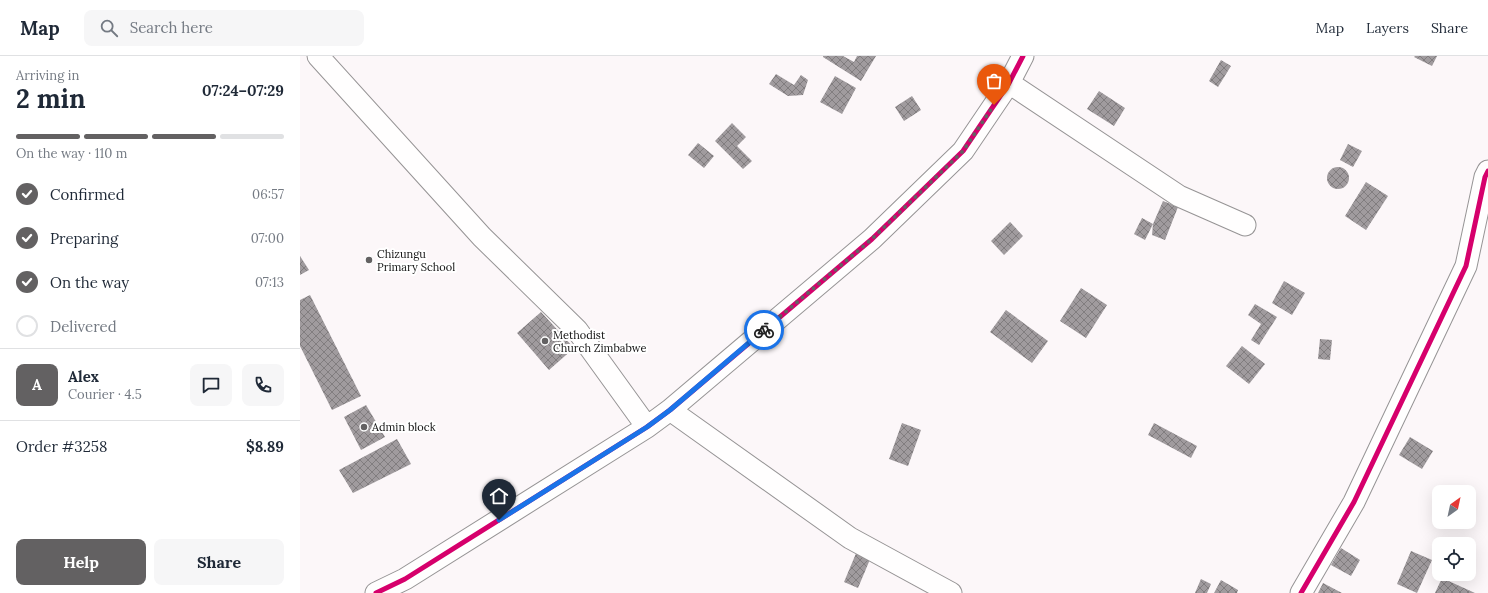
<!DOCTYPE html>
<meta charset="utf-8">
<style>
:root{--surface:#fff;--page:#f6f6f7;--text:#1f2937;--muted:#747a83;--line:#e0e1e3;--accent:#636162}
body{margin:0;font-family:Lora,serif;background:var(--page);color:var(--text);height:100vh;display:flex;flex-direction:column;font-size:15px;white-space:nowrap}
*{box-sizing:border-box;margin:0}
p{font-size:13px;color:var(--muted)}
.icon{flex:none;width:22px;height:22px;fill:none;stroke:currentColor;stroke-width:2;stroke-linecap:round;stroke-linejoin:round}
.map{position:relative;flex:1;overflow:hidden}
.sheet{display:flex;flex-direction:column;background:var(--surface);width:300px}
.sheet>*{flex:none}
.needle{width:26px;rotate:33deg}
.tools{position:absolute;left:1132px;top:429px;display:grid;gap:8px}
.tools a{display:grid;place-items:center;width:44px;height:44px;border-radius:8px;background:var(--surface);box-shadow:0 4px 16px #0002;font-size:20px}
.pin{position:absolute;display:grid;place-items:center;width:34px;height:34px;color:#fff;margin:-41px -17px;border-radius:50% 50% 50% 0;rotate:-45deg;box-shadow:0 0 4px #0007}
.pin .icon{rotate:45deg}
.courier{position:absolute;display:grid;place-items:center;width:40px;height:40px;margin:-20px;border:3px solid #1a73e8;border-radius:50%;background:#fff;color:#222;box-shadow:0 1px 5px #0007}
.overview em{font-style:normal;font-weight:700}
.overview div{display:flex;flex-direction:column-reverse}
.overview{display:flex;align-items:center;justify-content:space-between;height:68px;padding:0 16px}
h1{font-size:26px;font-weight:700;line-height:30px}
.bar{display:grid;grid-template-columns:repeat(4,1fr);gap:6px 4px;align-content:center;height:48px;padding:0 16px}
.bar i{height:5px;border-radius:3px;background:var(--line)}
.bar .selected{background:var(--accent)}
.bar p{grid-column:span 4}
.line{display:flex;align-items:center;gap:10px;padding:0 16px;border-top:1px solid var(--line)}
.line div{flex:1}
.round{display:grid;place-items:center;flex:none;width:42px;height:42px;border-radius:8px;background:var(--page)}
ol{padding:0 16px;list-style:none}
li{display:flex;align-items:center;gap:12px;height:44px}
li p{margin-inline-start:auto}
li .icon{padding:4px;border-radius:50%;background:var(--accent);color:#fff;stroke-width:4}
li:last-child{color:var(--muted)}
li i{width:22px;height:22px;border:2px solid var(--line);border-radius:50%}
.primary-button{display:flex;gap:8px;margin-top:auto;padding:8px 16px}
.primary-button a{flex:1;height:46px;border-radius:8px;background:var(--accent);color:#fff;font-size:16px;font-weight:700;line-height:46px;text-align:center}
.primary-button a+a{background:var(--page);color:var(--text)}
header{display:flex;align-items:center;gap:24px;box-sizing:border-box;height:56px;padding:0 20px;background:var(--surface);border-bottom:1px solid var(--line)}
header strong{font-size:19px}
nav{display:flex;gap:22px;margin-inline-start:auto;font-size:14px}
.search{width:280px;height:36px;background:var(--page);display:flex;align-items:center;gap:10px;box-sizing:border-box;padding:0 14px;border-radius:8px;color:var(--muted);font-size:15px}
main{display:flex;flex:1;min-height:0}
.map>svg:first-child{display:block}
</style>
<header>
<strong>Map</strong>
<div class="search"><svg class="icon" aria-label="search" viewBox="0 0 24 24"><circle cx="10" cy="10" r="6"/><path d="M15 15l6 6"/></svg>Search here</div>
<nav><a>Map</a><a>Layers</a><a>Share</a></nav>
</header>
<main>
<section class="sheet">
<div class="overview"><div><h1>2 min</h1><p>Arriving in</p></div><em>07:24–07:29</em></div>
<div class="bar"><i class="selected"></i><i class="selected"></i><i class="selected"></i><i></i><p>On the way · 110 m</p></div>
<ol>
<li><svg class="icon" aria-label="check" viewBox="0 0 24 24"><path d="M5 12l5 5 9-10"/></svg>Confirmed<p>06:57</p></li>
<li><svg class="icon" aria-label="check" viewBox="0 0 24 24"><path d="M5 12l5 5 9-10"/></svg>Preparing<p>07:00</p></li>
<li><svg class="icon" aria-label="check" viewBox="0 0 24 24"><path d="M5 12l5 5 9-10"/></svg>On the way<p>07:13</p></li>
<li><i></i>Delivered</li>
</ol>
<div class="line" style="height:72px"><b class="round" style="background:var(--accent);color:#fff">A</b><div><b>Alex</b><p>Courier · 4.5</p></div><a class="round"><svg class="icon" aria-label="chat" viewBox="0 0 24 24"><path d="M4 5h16v11H9l-5 4z"/></svg></a><a class="round"><svg class="icon" aria-label="phone" viewBox="0 0 24 24"><path d="M5 4h4l2 5-3 2q2 4 5 5l2-3 5 2v4C11 20 4 13 5 4z"/></svg></a></div>
<div class="line" style="height:52px"><div>Order #3258</div><b>$8.89</b></div>
<div class="primary-button"><a>Help</a><a>Share</a></div>
</section>
<div class="map">
<svg width="1188" height="537" viewBox="0 0 1188 537">
<defs>
<pattern id="building-cross-hatch" width="8" height="8" patternUnits="userSpaceOnUse"><rect width="8" height="8" fill="#a09b9e"/><path d="M0 0l8 8M0 8l8-8" fill="none" stroke="#817d7f"/></pattern>
</defs>
<rect width="100%" height="100%" fill="#fcf7f9"/>
<path fill="url(#building-cross-hatch)" d="M 523,0 L 543,0 L 554,6 L 557,0 L 576,0 L 561,25 L 523,1 Z
M 1115,0 L 1137,0 L 1132,10 L 1114,1 Z
M 921,4 L 931,10 L 918,31 L 909,25 Z
M 476,18 L 494,29 L 501,19 L 508,24 L 503,39 L 488,40 L 469,28 Z
M 535,20 L 556,32 L 542,58 L 520,46 Z
M 799,35 L 825,52 L 814,70 L 787,53 Z
M 612,40 L 621,54 L 604,65 L 595,51 Z
M 432,67 L 446,81 L 437,90 L 452,105 L 443,113 L 415,85 Z
M 398,87 L 414,100 L 404,112 L 388,99 Z
M 1048,88 L 1062,95 L 1053,111 L 1040,104 Z
M1027 122a11 11 0 1 1 22 0a11 11 0 1 1-22 0Z
M 1066,126 L 1088,140 L 1066,174 L 1045,160 Z
M 863,145 L 878,151 L 865,184 L 852,179 L 853,168 Z
M 842,162 L 853,168 L 845,184 L 834,178 Z
M 710,166 L 723,180 L 704,199 L 691,185 Z
M 0,200 L 9,214 L 0,219 Z
M 984,225 L 1005,237 L 992,259 L 972,247 Z
M 781,232 L 807,249 L 786,282 L 760,265 Z
M 10,239 L 61,340 L 32,354 L 0,290 L 0,244 Z
M 955,248 L 977,261 L 959,289 L 951,284 L 961,268 L 948,259 Z
M 706,254 L 748,285 L 732,307 L 690,276 Z
M 241,256 L 274,292 L 249,314 L 217,277 Z
M 1020,283 L 1032,284 L 1030,304 L 1018,303 Z
M 942,290 L 965,308 L 949,328 L 926,310 Z
M 66,349 L 85,381 L 61,394 L 44,361 Z
M 602,367 L 621,374 L 608,410 L 589,403 Z
M 854,367 L 897,390 L 891,402 L 848,379 Z
M 1110,381 L 1133,395 L 1122,413 L 1099,399 Z
M 97,383 L 111,408 L 53,437 L 39,414 Z
M 1041,492 L 1060,504 L 1051,520 L 1031,509 Z
M 557,495 L 571,501 L 558,532 L 544,526 Z
M 1111,495 L 1132,504 L 1117,537 L 1097,528 Z
M 1142,522 L 1175,537 L 1135,537 Z
M 901,523 L 911,528 L 907,537 L 895,537 Z
M 921,524 L 938,534 L 937,537 L 914,537 Z
M 1023,527 L 1042,537 L 1018,537 Z"/>
<g fill="none" stroke-linecap="round" stroke-linejoin="round">
<g stroke="#969495" stroke-width="23">
<path id="minor" d="M 18,0 L 182,181 L 277,274 L 347,371
M 709,27 L 879,140 L 945,169
M 370,354 L 550,482 L 651,537
M 76,537 L 105,523 L 347,371 L 370,354 L 572,183 L 663,95 L 709,27 L 723,0
M 1001,537 L 1054,446 L 1166,210 L 1185,121 L 1188,115"/>
</g>
<use href="#minor" stroke="#fffefe" stroke-width="21"/>
<g stroke="#fff" stroke-width="8">
<path id="cycleway" d="M 76,537 L 105,523 L 347,371 L 370,354 L 572,183 L 663,95 L 709,27 L 723,0
M 1001,537 L 1054,446 L 1166,210 L 1185,121 L 1188,115"/>
</g>
<use href="#cycleway" stroke="#d6006c" stroke-width="5"/>
</g>
<g fill="none" stroke-linecap="round" stroke-linejoin="round">
<path stroke="#636162" stroke-width="4" stroke-dasharray="0 7.2" d="M 464,274 L 572,183 L 663,95 L 694,49"/>
<path stroke="#1a73e8" stroke-width="5" d="M 199,464 L 347,371 L 370,354 L 464,274"/>
</g>
<g fill="#636162" stroke="#fff" stroke-width="1.5">
<circle cx="69" cy="204" r="4"/>
<circle cx="245" cy="285" r="4"/>
<circle cx="64" cy="371" r="4"/>
</g>
<g text-anchor="middle" stroke-width="4" stroke-linejoin="round" paint-order="stroke">
<g font-size="11" fill="#101010" stroke="#fff" text-anchor="start">
<text x="77" y="202">Chizungu<tspan x="77" dy="13">Primary School</tspan></text>
<text x="253" y="283">Methodist<tspan x="253" dy="13">Church Zimbabwe</tspan></text>
<text x="72" y="375">Admin block</text>
</g>
</g>
</svg>
<div class="tools">
<a><svg class="needle" viewBox="-14 -14 28 28"><path d="M0-13l5 13h-10z" fill="#e53935"/><path d="M0 13l5-13h-10z" fill="#747a83"/></svg></a>
<a><svg class="icon" aria-label="locate" viewBox="0 0 24 24"><circle cx="12" cy="12" r="6"/><path d="M12 2v4M12 18v4M2 12h4M18 12h4"/></svg></a>
</div>
<div class="pin" style="left:694px;top:49px;background:#ea580c"><svg class="icon" aria-label="bag" viewBox="0 0 24 24"><path d="M5 8h14l-1 12H6zM9 8a3 3 0 0 1 6 0"/></svg></div>
<div class="pin" style="left:199px;top:464px;background:#1f2937"><svg class="icon" aria-label="home" viewBox="0 0 24 24"><path d="M3 11l9-7 9 7M6 9v11h12V9"/></svg></div>
<div class="courier" style="left:464px;top:274px"><svg class="icon" aria-label="bike" viewBox="0 0 24 24"><circle cx="6" cy="16" r="4"/><circle cx="18" cy="16" r="4"/><path d="M6 16l4-8h5l3 8M10 8l3 8H6M13 5h3"/></svg></div>
</div>
</main>
